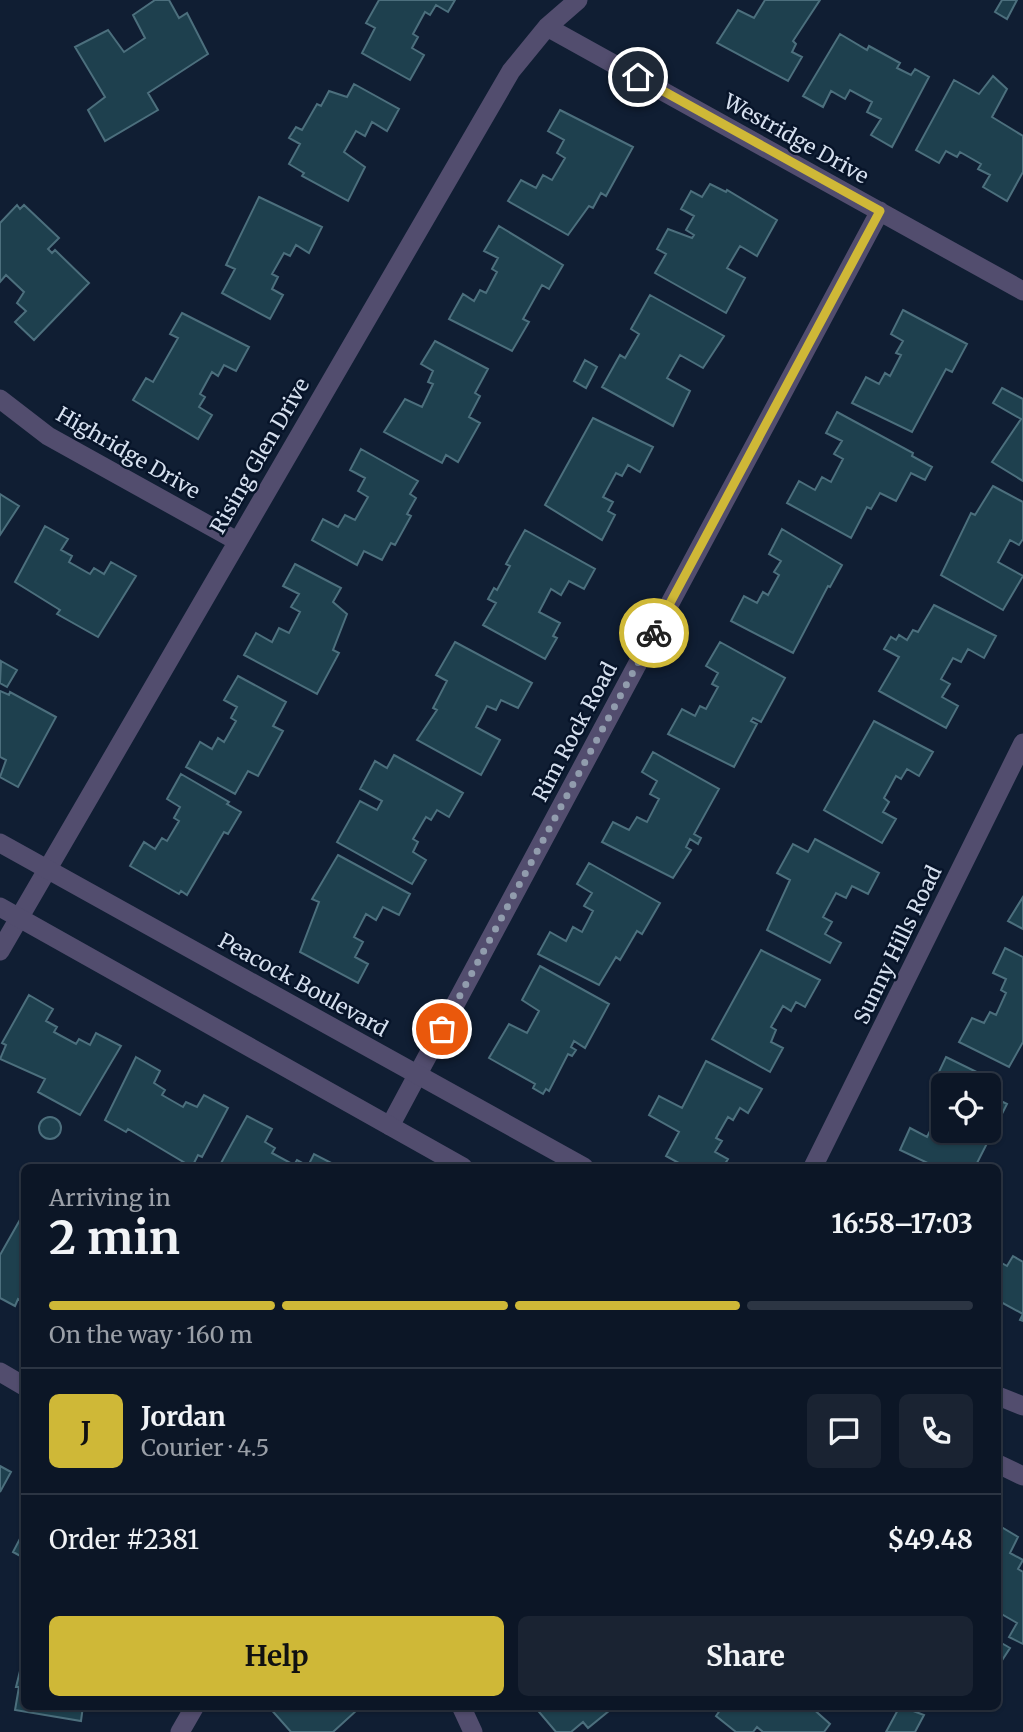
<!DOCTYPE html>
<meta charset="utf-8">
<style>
:root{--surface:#0c1626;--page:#1a2332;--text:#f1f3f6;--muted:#9a9fa7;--line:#2c3543;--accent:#cfb837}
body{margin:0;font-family:Merriweather,serif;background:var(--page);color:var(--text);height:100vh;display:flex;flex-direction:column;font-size:26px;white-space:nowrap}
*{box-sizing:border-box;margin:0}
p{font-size:23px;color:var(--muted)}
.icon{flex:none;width:38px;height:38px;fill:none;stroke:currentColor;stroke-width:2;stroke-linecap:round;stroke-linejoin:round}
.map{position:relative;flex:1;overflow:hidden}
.drawer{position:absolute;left:21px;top:1164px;width:980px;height:546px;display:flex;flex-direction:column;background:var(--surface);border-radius:10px;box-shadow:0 2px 5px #0004,0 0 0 2px var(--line)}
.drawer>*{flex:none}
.controls{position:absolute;left:931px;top:1073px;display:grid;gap:14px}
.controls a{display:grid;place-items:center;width:70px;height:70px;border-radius:10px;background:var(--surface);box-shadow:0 2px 5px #0004,0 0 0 2px var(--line);font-size:35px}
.pin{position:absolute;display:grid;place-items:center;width:60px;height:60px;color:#fff;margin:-30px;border:4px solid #fff;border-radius:50%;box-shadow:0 2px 7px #0007}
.courier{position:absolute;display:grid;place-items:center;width:70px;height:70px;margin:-35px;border:5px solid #cfb837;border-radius:50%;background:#fff;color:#222;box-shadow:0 2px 9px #0007}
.overview em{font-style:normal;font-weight:700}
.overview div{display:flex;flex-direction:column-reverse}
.overview{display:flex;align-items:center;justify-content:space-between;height:119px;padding:0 28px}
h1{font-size:46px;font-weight:700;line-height:52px}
.bar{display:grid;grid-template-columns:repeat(4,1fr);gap:10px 7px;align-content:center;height:84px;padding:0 28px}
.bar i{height:9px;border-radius:5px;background:var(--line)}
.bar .active{background:var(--accent)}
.bar p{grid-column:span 4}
.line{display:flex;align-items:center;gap:18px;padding:0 28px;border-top:2px solid var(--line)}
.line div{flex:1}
.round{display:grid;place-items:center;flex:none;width:74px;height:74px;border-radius:10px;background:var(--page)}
.cta{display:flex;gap:14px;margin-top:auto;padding:14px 28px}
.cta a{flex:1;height:80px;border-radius:10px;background:var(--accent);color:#111;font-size:28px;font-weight:700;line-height:80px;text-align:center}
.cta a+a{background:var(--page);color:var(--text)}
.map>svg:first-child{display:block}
</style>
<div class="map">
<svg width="1023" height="1732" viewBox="0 0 1023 1732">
<rect width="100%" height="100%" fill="#101e33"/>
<path fill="#1e404e" stroke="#4c6f7d" stroke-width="2" d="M 155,0 L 169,0 L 179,18 L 187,13 L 208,54 L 148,93 L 158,110 L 105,141 L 88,110 L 105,97 L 75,47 L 108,30 L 124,52 L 145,38 L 133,15 Z
M 379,0 L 455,0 L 448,12 L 436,5 L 430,15 L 425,12 L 413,34 L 418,37 L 412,48 L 424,55 L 410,80 L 362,53 L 375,28 L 366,23 Z
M 765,0 L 820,0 L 793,41 L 796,44 L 792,52 L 802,57 L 788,81 L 717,43 L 738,10 L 754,18 Z
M 1002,0 L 1017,0 L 1007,19 L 995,12 Z
M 840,34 L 867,50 L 869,46 L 900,63 L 897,68 L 911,75 L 915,69 L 929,77 L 892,147 L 871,135 L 881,119 L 867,112 L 872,102 L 850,90 L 845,99 L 831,91 L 823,107 L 803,96 Z
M 993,76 L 1007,89 L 992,117 L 1023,136 L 1023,172 L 1007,201 L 983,187 L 990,175 L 978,169 L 981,164 L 960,152 L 957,157 L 946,151 L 939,163 L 916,150 L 954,80 L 979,94 Z
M 354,84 L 399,109 L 387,131 L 372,122 L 365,136 L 356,131 L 344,152 L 365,167 L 348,201 L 302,176 L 304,173 L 289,164 L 300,144 L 289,138 L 296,127 L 302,130 L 317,104 L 321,106 L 329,91 L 347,97 Z
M 560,110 L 633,147 L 606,196 L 601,193 L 593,208 L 589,206 L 568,235 L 508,201 L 521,180 L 536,188 L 543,175 L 552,180 L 565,158 L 557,153 L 564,140 L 548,131 Z
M 710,184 L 726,192 L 727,190 L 777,220 L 757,256 L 740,246 L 727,268 L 745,278 L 726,313 L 655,273 L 666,254 L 657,249 L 668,229 L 692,238 L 694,235 L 686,230 L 694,216 L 681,209 L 691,191 L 702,197 Z
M 259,197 L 322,227 L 309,253 L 296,245 L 290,256 L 284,253 L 272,274 L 278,277 L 272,289 L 283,295 L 270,319 L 222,293 L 235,269 L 226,265 Z
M 17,205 L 20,209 L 24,205 L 59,238 L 48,249 L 52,253 L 55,250 L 89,283 L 34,340 L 15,322 L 26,311 L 17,303 L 24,292 L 6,275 L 0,282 L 0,223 Z
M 499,226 L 563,265 L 549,289 L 542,285 L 523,319 L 529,322 L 512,351 L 449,319 L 463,294 L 474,301 L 480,290 L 486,293 L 497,272 L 492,269 L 498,258 L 484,251 Z
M 650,295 L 724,336 L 703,368 L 680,355 L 667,378 L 690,391 L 673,426 L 602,387 L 620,355 L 625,358 L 639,334 L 631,329 Z
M 903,310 L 967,344 L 952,372 L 946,369 L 912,432 L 852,403 L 866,377 L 879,384 L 885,373 L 890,376 L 901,355 L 896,353 L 903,341 L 891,334 Z
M 182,313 L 249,347 L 236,371 L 224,365 L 218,376 L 212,372 L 200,394 L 205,397 L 199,407 L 212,415 L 198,439 L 133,400 L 146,378 L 153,382 L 178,338 L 170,334 Z
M 435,341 L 488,369 L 475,393 L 480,396 L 469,417 L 480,423 L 458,462 L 446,455 L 442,463 L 384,432 L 405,399 L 422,407 L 433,384 L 428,382 L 433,371 L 421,364 Z
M 585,360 L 597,367 L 586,388 L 574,381 Z
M 1002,388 L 1023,399 L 1023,481 L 992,462 L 1021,419 L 993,403 Z
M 837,412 L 913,453 L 912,456 L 932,467 L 925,480 L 911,473 L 896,501 L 880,493 L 871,509 L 867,507 L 851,538 L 787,503 L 799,481 L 815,490 L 822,477 L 831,482 L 843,459 L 834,454 L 842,441 L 826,433 Z
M 593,418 L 653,447 L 640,472 L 628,465 L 622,476 L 616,473 L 603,497 L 613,502 L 608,511 L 615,515 L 602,540 L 545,505 Z
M 361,449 L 418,481 L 410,494 L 416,498 L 407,514 L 411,516 L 395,545 L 391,543 L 382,560 L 364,551 L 357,565 L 312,540 L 323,519 L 338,527 L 345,515 L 355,520 L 368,497 L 358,491 L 365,478 L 350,470 Z
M 993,486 L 1023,502 L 1023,539 L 1019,545 L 1010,540 L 998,562 L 1023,576 L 1003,610 L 941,575 L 971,513 L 975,515 Z
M 0,494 L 19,506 L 0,535 Z
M 45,526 L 68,539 L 61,550 L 72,556 L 69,562 L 90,574 L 94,568 L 104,574 L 111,562 L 136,576 L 98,637 L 57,614 L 60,610 L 15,582 Z
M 782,529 L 842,565 L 830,587 L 828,586 L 793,653 L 731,621 L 744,596 L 757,603 L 763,592 L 768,595 L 779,575 L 774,572 L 781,561 L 769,554 Z
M 525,530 L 595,569 L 584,589 L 569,581 L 561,595 L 551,589 L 539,612 L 560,623 L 553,636 L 557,638 L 545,659 L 483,625 L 496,603 L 488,599 L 494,588 L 497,590 L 510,566 L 506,564 Z
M 295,564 L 341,588 L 333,602 L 347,614 L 333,650 L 339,653 L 317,694 L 244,655 L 256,633 L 272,642 L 279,628 L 289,633 L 300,612 L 291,607 L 299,594 L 283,586 Z
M 934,605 L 996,636 L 984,658 L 968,649 L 961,662 L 953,658 L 941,679 L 950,684 L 942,697 L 958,706 L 946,728 L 879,691 L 899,657 L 884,649 L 891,637 L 896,640 L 899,635 L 907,640 L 913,630 L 918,632 Z
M 455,642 L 532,683 L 518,708 L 501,700 L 496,710 L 487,706 L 476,727 L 500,740 L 481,775 L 417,740 L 437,710 L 433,708 L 447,681 L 436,675 Z
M 720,642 L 785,678 L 761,722 L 753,718 L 751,721 L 757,724 L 734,767 L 668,734 L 682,709 L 695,716 L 700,706 L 706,709 L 718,687 L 712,684 L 718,673 L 706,666 Z
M 1,661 L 17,670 L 7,687 L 0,683 Z
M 238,676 L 286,702 L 273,726 L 283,731 L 258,776 L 248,771 L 235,794 L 186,767 L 200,742 L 212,749 L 218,738 L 224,742 L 236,721 L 231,718 L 237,707 L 224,700 Z
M 0,691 L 9,695 L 10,692 L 56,717 L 18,787 L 0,777 L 6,760 L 0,757 Z
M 874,721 L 933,752 L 919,776 L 907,769 L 901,779 L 896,776 L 884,798 L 889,802 L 883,812 L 896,819 L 882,843 L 824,810 Z
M 653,752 L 719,789 L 694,834 L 701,838 L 698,844 L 690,839 L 686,847 L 691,850 L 673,878 L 602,842 L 613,822 L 629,830 L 637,817 L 647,822 L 659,799 L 650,794 L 657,781 L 642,772 Z
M 394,755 L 463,793 L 449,817 L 437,810 L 431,820 L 426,817 L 413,839 L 418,842 L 413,852 L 426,860 L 412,884 L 337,842 L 360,801 L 377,810 L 382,801 L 360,789 L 375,761 L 387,768 Z
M 181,774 L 229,802 L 227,804 L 241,812 L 228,834 L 224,832 L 187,895 L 181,891 L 179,894 L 130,866 L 144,842 L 155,849 L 162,838 L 167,841 L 179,821 L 174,818 L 180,807 L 167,799 Z
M 815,839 L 879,873 L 868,894 L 852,886 L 846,898 L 836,893 L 823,917 L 832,922 L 825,934 L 841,943 L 830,963 L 767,930 L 790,880 L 777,873 L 793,844 L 808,852 Z
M 338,855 L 410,894 L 399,915 L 383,907 L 376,920 L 366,914 L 354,937 L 363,942 L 355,957 L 368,964 L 358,983 L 300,952 L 319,902 L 312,899 Z
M 589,863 L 660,903 L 642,934 L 637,931 L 620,960 L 616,957 L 599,985 L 538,954 L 550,932 L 566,941 L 573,927 L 582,932 L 593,911 L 584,906 L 592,893 L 577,884 Z
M 1023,897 L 1023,929 L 1008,921 Z
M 1005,948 L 1023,957 L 1023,1042 L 1009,1067 L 959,1042 L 972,1018 L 984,1023 L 990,1012 L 996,1015 L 1006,993 L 1001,990 L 1006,979 L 993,973 Z
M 761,950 L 820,980 L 805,1007 L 796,1002 L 791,1011 L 783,1006 L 771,1027 L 776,1030 L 771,1042 L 783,1048 L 770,1072 L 712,1039 Z
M 540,966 L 609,1004 L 585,1048 L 574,1041 L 571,1047 L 576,1050 L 572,1056 L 568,1054 L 549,1091 L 546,1089 L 543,1094 L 533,1088 L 535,1084 L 489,1058 L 509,1024 L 527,1033 L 539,1011 L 522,1000 Z
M 29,995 L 53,1009 L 46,1021 L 57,1027 L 54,1032 L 76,1044 L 79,1039 L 90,1045 L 96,1033 L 121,1046 L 80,1115 L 38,1092 L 45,1079 L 0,1059 L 6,1045 L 2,1043 Z
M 136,1057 L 160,1071 L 154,1083 L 165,1090 L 162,1095 L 183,1107 L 186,1102 L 197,1107 L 204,1095 L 228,1108 L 202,1157 L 198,1155 L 192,1167 L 128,1129 L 126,1132 L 105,1120 Z
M 946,1057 L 993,1080 L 989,1088 L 989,1085 L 951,1085 L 936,1078 Z
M 706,1061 L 762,1089 L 748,1113 L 740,1108 L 733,1120 L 728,1117 L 716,1138 L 722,1141 L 715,1152 L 728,1159 L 723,1167 L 686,1167 L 666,1156 L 679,1132 L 649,1115 L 659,1096 L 682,1108 Z
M 989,1095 L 1007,1104 L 975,1167 L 936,1167 L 900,1150 L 910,1128 L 927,1137 L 934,1123 L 943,1130 L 989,1130 Z
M 247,1116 L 272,1129 L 265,1142 L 275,1148 L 272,1153 L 294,1165 L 297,1160 L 308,1166 L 314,1154 L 339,1167 L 223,1167 L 220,1165 Z
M39 1128a11 11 0 1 1 22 0a11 11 0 1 1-22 0Z
M 21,1218 L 24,1220 L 24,1303 L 18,1299 L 15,1306 L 0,1298 L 0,1255 Z
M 1013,1256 L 1023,1262 L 1023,1321 L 1020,1320 L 1023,1314 L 1001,1302 L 998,1306 L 998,1261 L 1007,1266 Z
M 0,1466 L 11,1472 L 0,1492 Z
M 998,1525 L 1018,1537 L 1010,1553 L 1023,1560 L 1018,1569 L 1023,1572 L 1023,1644 L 1009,1637 L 1017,1623 L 998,1612 Z
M 24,1531 L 24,1558 L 13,1552 Z
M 998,1641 L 1010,1648 L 999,1665 L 998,1664 Z
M 24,1655 L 24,1706 L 83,1706 L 81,1721 L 15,1710 L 19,1687 L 16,1687 Z
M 268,1706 L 352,1706 L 356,1711 L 333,1732 L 291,1732 Z
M 534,1706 L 615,1706 L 588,1728 L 583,1722 L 571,1732 L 556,1732 Z
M 723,1706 L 810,1706 L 830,1724 L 824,1732 L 763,1732 L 757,1727 L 753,1732 L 736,1732 L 716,1716 Z
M 900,1706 L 924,1715 L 915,1732 L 886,1732 Z"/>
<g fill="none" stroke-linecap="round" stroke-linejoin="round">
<path stroke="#524d6e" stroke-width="19" d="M 547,27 L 1023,291
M 0,399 L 48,436 L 237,541
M 0,951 L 511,71 L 547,27 L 578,0
M 390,1126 L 880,211
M 813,1167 L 1023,743
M 0,1372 L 24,1386
M 461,1706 L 473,1732
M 180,1732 L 195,1706"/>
<path stroke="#524d6e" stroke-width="19" d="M 0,843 L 584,1167
M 0,907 L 463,1167
M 998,1396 L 1023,1406
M 998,1464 L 1023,1476"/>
</g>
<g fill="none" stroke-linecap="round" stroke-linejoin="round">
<path stroke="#919cad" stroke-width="7" stroke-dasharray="0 12.6" d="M 442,1029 L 654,633"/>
<path stroke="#cfb837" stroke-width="9" d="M 638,77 L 880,211 L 654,633"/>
</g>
<g text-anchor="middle" stroke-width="5" stroke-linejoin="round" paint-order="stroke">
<g font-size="21" fill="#d6e0ef" stroke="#071429">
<text transform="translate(796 139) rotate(29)" y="7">Westridge Drive</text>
<text transform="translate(128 453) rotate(30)" y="7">Highridge Drive</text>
<text transform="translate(260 456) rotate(-60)" y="7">Rising Glen Drive</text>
<text transform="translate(575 732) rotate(-62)" y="7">Rim Rock Road</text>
<text transform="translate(898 945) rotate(-64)" y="7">Sunny Hills Road</text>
<text transform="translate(303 985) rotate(29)" y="7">Peacock Boulevard</text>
</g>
</g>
</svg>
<div class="controls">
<a><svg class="icon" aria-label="locate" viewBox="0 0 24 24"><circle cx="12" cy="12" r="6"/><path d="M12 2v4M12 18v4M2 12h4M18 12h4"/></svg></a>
</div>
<div class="pin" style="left:442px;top:1029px;background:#ea580c"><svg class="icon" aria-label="bag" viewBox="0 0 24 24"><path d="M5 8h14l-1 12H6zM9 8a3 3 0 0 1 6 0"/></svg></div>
<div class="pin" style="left:638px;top:77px;background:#1f2937"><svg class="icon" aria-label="home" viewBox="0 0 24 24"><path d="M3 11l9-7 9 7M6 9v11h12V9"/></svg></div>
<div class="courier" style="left:654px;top:633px"><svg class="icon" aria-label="bike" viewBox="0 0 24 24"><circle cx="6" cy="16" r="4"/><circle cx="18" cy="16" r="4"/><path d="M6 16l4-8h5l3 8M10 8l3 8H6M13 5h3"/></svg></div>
<section class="drawer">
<div class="overview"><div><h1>2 min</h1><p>Arriving in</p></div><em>16:58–17:03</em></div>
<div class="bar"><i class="active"></i><i class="active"></i><i class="active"></i><i></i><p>On the way · 160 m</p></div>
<div class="line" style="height:126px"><b class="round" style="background:var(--accent);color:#111">J</b><div><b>Jordan</b><p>Courier · 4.5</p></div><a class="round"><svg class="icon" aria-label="chat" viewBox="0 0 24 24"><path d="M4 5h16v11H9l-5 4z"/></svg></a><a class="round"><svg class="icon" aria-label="phone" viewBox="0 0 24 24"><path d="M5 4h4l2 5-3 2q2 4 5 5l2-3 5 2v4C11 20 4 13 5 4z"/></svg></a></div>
<div class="line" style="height:91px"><div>Order #2381</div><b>$49.48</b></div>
<div class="cta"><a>Help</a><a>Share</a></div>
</section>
</div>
